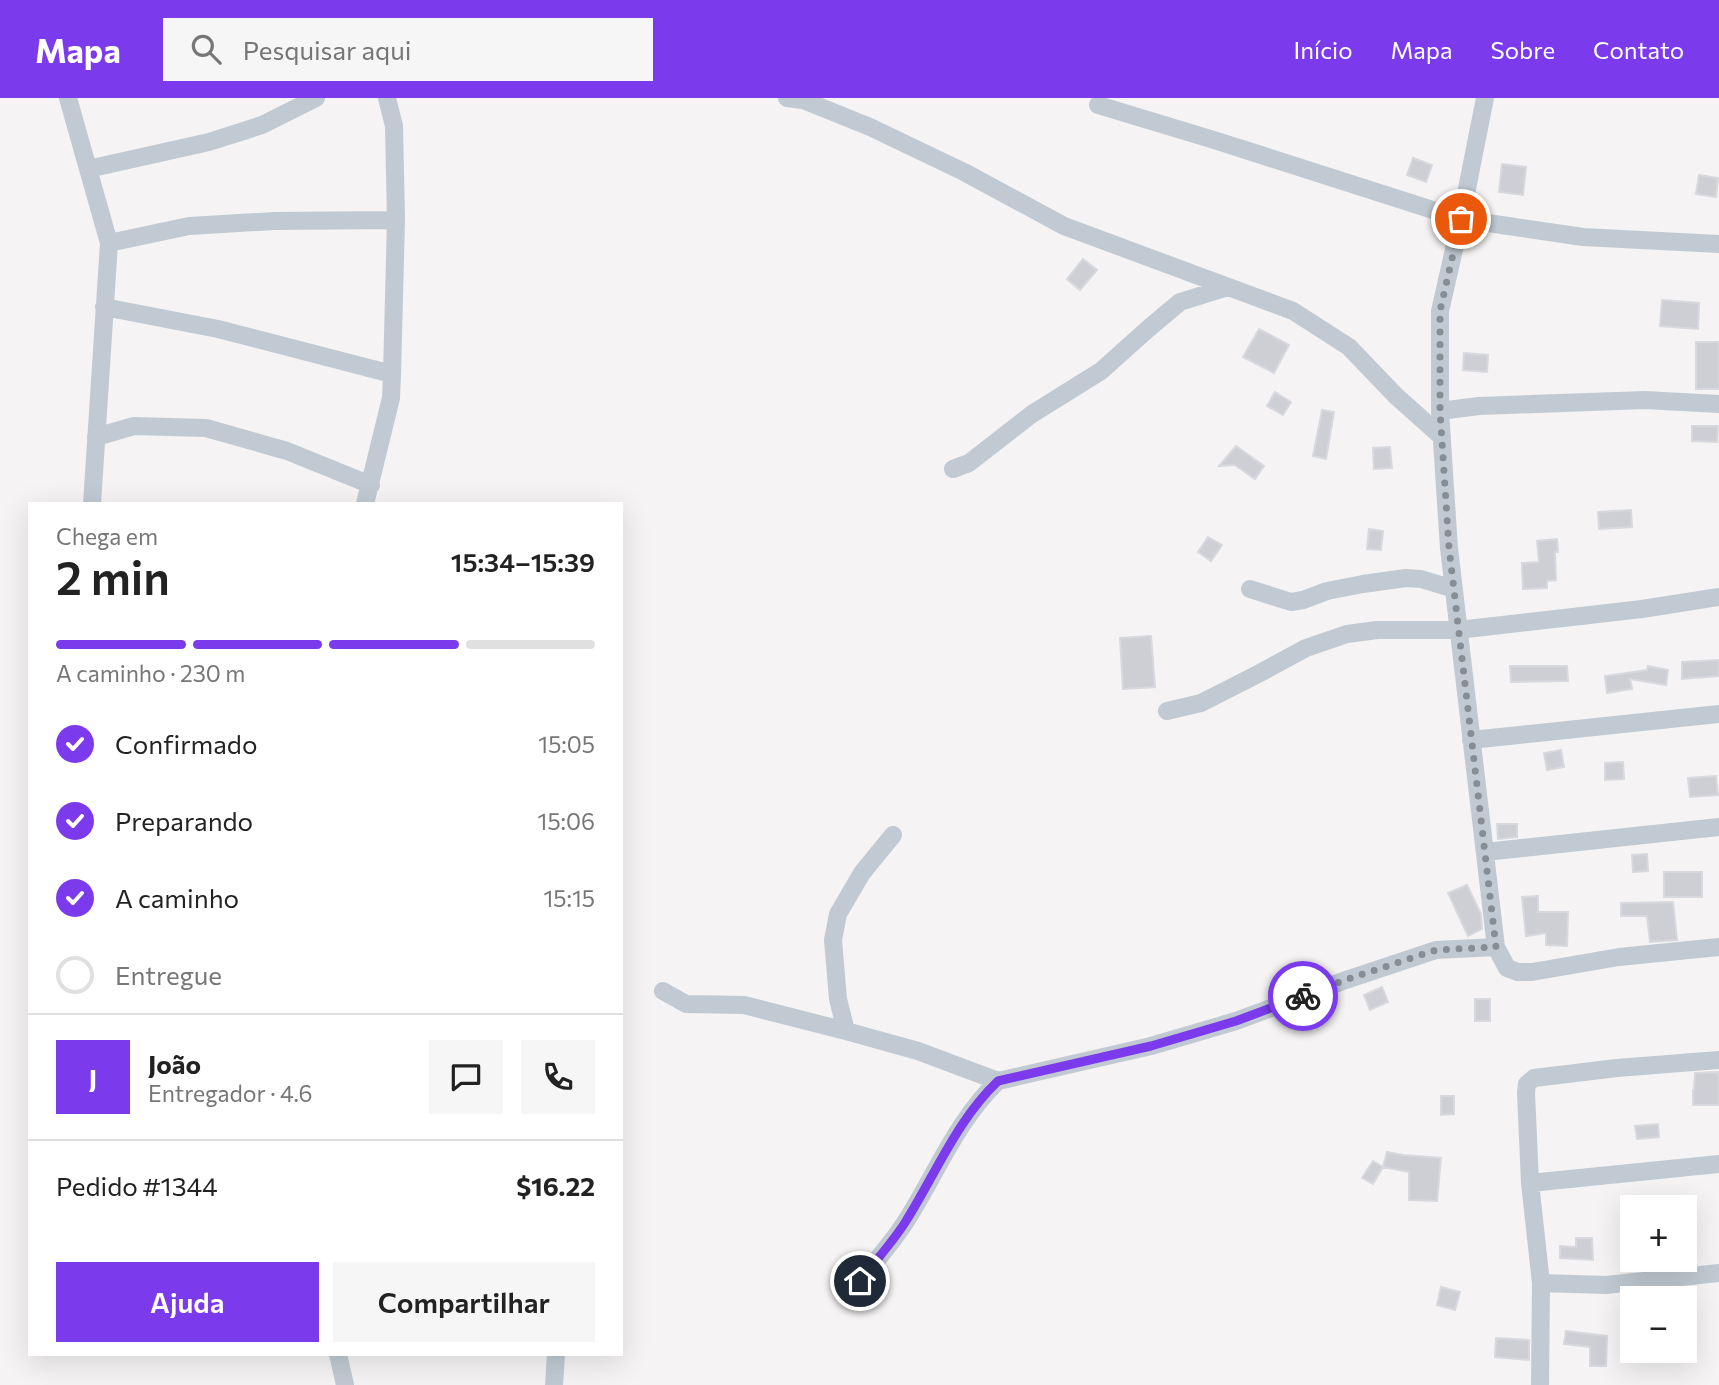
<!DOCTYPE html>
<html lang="pt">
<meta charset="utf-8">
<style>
:root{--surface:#fff;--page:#f6f6f6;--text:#222;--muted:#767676;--line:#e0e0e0;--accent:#7c3aed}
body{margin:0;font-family:Commissioner,sans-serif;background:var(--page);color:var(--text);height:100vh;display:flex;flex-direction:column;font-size:26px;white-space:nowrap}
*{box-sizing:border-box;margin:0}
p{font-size:23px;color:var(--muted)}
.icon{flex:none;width:38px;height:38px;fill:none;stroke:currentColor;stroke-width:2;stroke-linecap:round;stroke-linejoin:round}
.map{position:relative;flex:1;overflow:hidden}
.details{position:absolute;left:28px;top:404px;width:595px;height:854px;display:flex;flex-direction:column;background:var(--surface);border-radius:0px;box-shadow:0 7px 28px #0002}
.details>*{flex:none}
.tools{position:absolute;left:1620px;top:1097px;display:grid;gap:14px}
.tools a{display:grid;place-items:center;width:77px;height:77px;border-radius:0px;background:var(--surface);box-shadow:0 7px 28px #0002;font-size:35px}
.pin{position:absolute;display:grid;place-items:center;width:60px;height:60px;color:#fff;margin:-30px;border:4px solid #fff;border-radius:50%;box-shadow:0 2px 7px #0007}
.courier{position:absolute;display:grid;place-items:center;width:70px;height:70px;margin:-35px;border:5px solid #7c3aed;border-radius:50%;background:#fff;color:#222;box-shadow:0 2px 9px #0007}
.summary em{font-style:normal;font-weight:600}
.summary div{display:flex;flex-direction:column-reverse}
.summary{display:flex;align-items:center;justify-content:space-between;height:119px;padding:0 28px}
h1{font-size:46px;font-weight:600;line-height:52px}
.bar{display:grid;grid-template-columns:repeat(4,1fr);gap:10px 7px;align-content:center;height:84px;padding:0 28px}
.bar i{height:9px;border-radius:5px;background:var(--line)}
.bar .selected{background:var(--accent)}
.bar p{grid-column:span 4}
.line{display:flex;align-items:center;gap:18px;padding:0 28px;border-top:2px solid var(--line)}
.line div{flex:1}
.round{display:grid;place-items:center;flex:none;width:74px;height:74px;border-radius:0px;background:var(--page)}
ol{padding:0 28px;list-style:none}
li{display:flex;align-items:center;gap:21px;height:77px}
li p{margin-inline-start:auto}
li .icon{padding:7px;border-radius:50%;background:var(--accent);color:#fff;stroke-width:4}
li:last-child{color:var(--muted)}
li i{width:38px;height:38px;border:4px solid var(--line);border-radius:50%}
.action{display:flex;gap:14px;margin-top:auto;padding:14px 28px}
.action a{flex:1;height:80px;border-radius:0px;background:var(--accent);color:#fff;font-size:28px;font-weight:600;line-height:80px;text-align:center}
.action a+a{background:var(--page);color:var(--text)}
header{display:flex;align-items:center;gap:42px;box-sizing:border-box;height:98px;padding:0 35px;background:var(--accent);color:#fff}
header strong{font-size:33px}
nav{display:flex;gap:38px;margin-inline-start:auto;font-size:24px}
.search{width:490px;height:63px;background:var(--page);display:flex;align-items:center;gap:18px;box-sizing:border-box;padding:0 24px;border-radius:0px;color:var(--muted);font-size:26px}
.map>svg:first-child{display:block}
</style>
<header>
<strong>Mapa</strong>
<div class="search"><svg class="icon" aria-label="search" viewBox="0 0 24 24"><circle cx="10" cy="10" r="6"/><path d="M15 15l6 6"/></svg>Pesquisar aqui</div>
<nav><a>Início</a><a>Mapa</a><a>Sobre</a><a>Contato</a></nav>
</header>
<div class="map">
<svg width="1719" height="1287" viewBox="0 0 1719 1287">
<rect width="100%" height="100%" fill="#f5f3f3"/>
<path fill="#cdcfd5" stroke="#d7d9de" stroke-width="2" d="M 1413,60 L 1432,67 L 1426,84 L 1407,77 Z
M 1502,66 L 1526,69 L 1523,97 L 1499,94 Z
M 1699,77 L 1718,80 L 1716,99 L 1696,96 Z
M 1083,161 L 1097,172 L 1080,192 L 1067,181 Z
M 1662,202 L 1699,205 L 1698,231 L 1660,228 Z
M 1259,231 L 1289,247 L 1274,275 L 1243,259 Z
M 1696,244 L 1719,244 L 1719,291 L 1696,291 Z
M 1464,255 L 1488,257 L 1487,274 L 1463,272 Z
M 1275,294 L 1291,304 L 1283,317 L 1267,308 Z
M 1322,312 L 1334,314 L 1326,361 L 1313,358 Z
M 1692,328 L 1718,328 L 1717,344 L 1692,343 Z
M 1236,348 L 1264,368 L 1255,381 L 1235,367 L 1219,368 Z
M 1390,349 L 1392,370 L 1374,371 L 1373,350 Z
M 1631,412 L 1632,429 L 1599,431 L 1598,414 Z
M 1369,431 L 1383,433 L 1381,452 L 1367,451 Z
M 1208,439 L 1222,447 L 1211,463 L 1198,454 Z
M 1557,441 L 1558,454 L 1555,454 L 1556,482 L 1547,483 L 1547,490 L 1523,491 L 1522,465 L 1539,464 L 1537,443 Z
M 1151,538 L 1155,589 L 1123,591 L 1120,540 Z
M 1719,562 L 1719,578 L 1682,581 L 1682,564 Z
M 1510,568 L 1567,568 L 1568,583 L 1511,584 Z
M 1648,568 L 1668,572 L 1666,587 L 1630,581 L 1632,591 L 1607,595 L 1605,578 L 1647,572 Z
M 1561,652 L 1564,669 L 1547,672 L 1544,655 Z
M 1623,664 L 1624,681 L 1605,682 L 1605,665 Z
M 1716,678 L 1718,697 L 1690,699 L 1688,680 Z
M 1497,726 L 1517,726 L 1517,739 L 1498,741 Z
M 1647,756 L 1648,773 L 1633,774 L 1632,757 Z
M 1664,774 L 1702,774 L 1702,799 L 1664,799 Z
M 1467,787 L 1481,816 L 1482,831 L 1468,838 L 1448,795 Z
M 1538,798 L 1538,814 L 1568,814 L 1567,848 L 1546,847 L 1546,835 L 1526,838 L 1522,799 Z
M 1673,804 L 1677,842 L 1650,844 L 1647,818 L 1621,818 L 1621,805 Z
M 1382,889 L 1388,904 L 1370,912 L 1364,897 Z
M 1475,901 L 1490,901 L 1490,923 L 1475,923 Z
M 1719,974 L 1719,1007 L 1693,1007 L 1693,992 L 1694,992 L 1695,975 Z
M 1441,998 L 1454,998 L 1454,1016 L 1441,1017 Z
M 1658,1026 L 1659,1039 L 1637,1041 L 1635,1028 Z
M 1387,1054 L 1403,1057 L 1441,1060 L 1437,1103 L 1409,1102 L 1409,1074 L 1383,1069 Z
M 1373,1063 L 1383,1069 L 1373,1086 L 1362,1080 Z
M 1576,1140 L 1592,1140 L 1593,1162 L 1560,1160 L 1560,1148 L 1576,1149 Z
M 1441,1189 L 1460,1194 L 1455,1212 L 1437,1207 Z
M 1566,1233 L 1607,1238 L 1606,1268 L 1590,1268 L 1590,1249 L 1564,1246 Z
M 1496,1240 L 1529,1242 L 1529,1262 L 1495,1259 Z"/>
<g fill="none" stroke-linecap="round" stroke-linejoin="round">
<path stroke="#c1cad2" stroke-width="18" d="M 68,0 L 109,145 L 92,406
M 787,0 L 803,2 L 870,29 L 964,74 L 1064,128 L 1293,213 L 1349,249 L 1396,298 L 1442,339
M 1098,7 L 1214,42 L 1461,121 L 1583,139 L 1719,146
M 88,71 L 209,44 L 262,27 L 316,0
M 109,145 L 189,128 L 274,123 L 396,122
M 104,209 L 218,231 L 392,276
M 1719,306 L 1645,302 L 1479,308 L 1440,313 L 1449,450 L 1496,849 L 1507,870 L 1518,874 L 1532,874 L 1619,859 L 1719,849
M 1440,313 L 1440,213 L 1461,121 L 1485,0
M 96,339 L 134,328 L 206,330 L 287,353 L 371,387
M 953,371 L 969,365 L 1032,316 L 1101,273 L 1149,230 L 1180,204 L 1228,189
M 365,406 L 391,300 L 392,276 L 396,122 L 394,28 L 387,0
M 1250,491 L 1291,504 L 1303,502 L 1327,493 L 1363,486 L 1406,480 L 1421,481 L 1454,491
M 1167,613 L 1201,605 L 1260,575 L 1306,550 L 1347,536 L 1377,532 L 1458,532 L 1642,511 L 1719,499
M 1471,642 L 1719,616
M 1485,754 L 1719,729
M 663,893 L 686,906 L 744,907 L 846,933 L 918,953 L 998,983
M 846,933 L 838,901 L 833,842 L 838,816 L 862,775 L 893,737
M 1530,1085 L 1719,1066
M 860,1183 C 875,1163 893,1144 906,1123 C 936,1076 957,1022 998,983 L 1151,948 L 1236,923 L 1343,883 L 1436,852 L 1496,849
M 1541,1185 L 1606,1187 L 1719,1175
M 338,1256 L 345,1287
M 554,1287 L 556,1256
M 1540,1287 L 1541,1185 L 1530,1085 L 1526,995 L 1527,986 L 1534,980 L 1617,970 L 1719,962"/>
</g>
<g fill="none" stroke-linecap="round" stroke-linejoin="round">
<path stroke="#868d94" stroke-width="7" stroke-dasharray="0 12.6" d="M 1303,898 L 1342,883 L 1436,852 L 1496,849 L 1449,450 L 1440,313 L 1440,213 L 1461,121"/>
<path stroke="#7c3aed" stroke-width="9" d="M 860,1183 C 875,1163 893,1144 906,1123 C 936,1075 957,1022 998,983 L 1151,948 L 1236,923 L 1303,898"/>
</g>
</svg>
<div class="tools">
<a>+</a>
<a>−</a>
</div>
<div class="pin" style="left:1461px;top:121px;background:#ea580c"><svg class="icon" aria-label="bag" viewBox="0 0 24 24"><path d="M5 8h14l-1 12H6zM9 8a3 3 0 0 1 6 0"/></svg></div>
<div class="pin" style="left:860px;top:1183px;background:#1f2937"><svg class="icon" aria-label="home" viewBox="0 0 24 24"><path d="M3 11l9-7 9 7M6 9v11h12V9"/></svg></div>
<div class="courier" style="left:1303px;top:898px"><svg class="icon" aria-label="bike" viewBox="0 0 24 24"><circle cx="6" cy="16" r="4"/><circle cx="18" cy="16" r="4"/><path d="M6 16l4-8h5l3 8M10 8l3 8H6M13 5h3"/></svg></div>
<section class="details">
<div class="summary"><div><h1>2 min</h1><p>Chega em</p></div><em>15:34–15:39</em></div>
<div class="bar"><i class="selected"></i><i class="selected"></i><i class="selected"></i><i></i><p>A caminho · 230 m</p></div>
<ol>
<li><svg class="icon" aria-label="check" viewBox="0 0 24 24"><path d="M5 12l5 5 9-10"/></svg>Confirmado<p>15:05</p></li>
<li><svg class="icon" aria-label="check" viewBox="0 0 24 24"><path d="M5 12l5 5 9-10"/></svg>Preparando<p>15:06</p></li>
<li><svg class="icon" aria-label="check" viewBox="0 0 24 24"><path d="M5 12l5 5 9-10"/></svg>A caminho<p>15:15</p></li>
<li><i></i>Entregue</li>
</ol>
<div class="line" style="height:126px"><b class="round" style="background:var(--accent);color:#fff">J</b><div><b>João</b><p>Entregador · 4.6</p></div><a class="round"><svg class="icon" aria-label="chat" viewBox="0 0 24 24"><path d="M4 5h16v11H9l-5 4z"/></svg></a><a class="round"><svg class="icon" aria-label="phone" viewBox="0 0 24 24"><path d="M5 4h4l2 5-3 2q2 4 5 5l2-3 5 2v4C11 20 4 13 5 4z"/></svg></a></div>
<div class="line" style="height:91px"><div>Pedido #1344</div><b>$16.22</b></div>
<div class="action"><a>Ajuda</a><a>Compartilhar</a></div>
</section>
</div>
